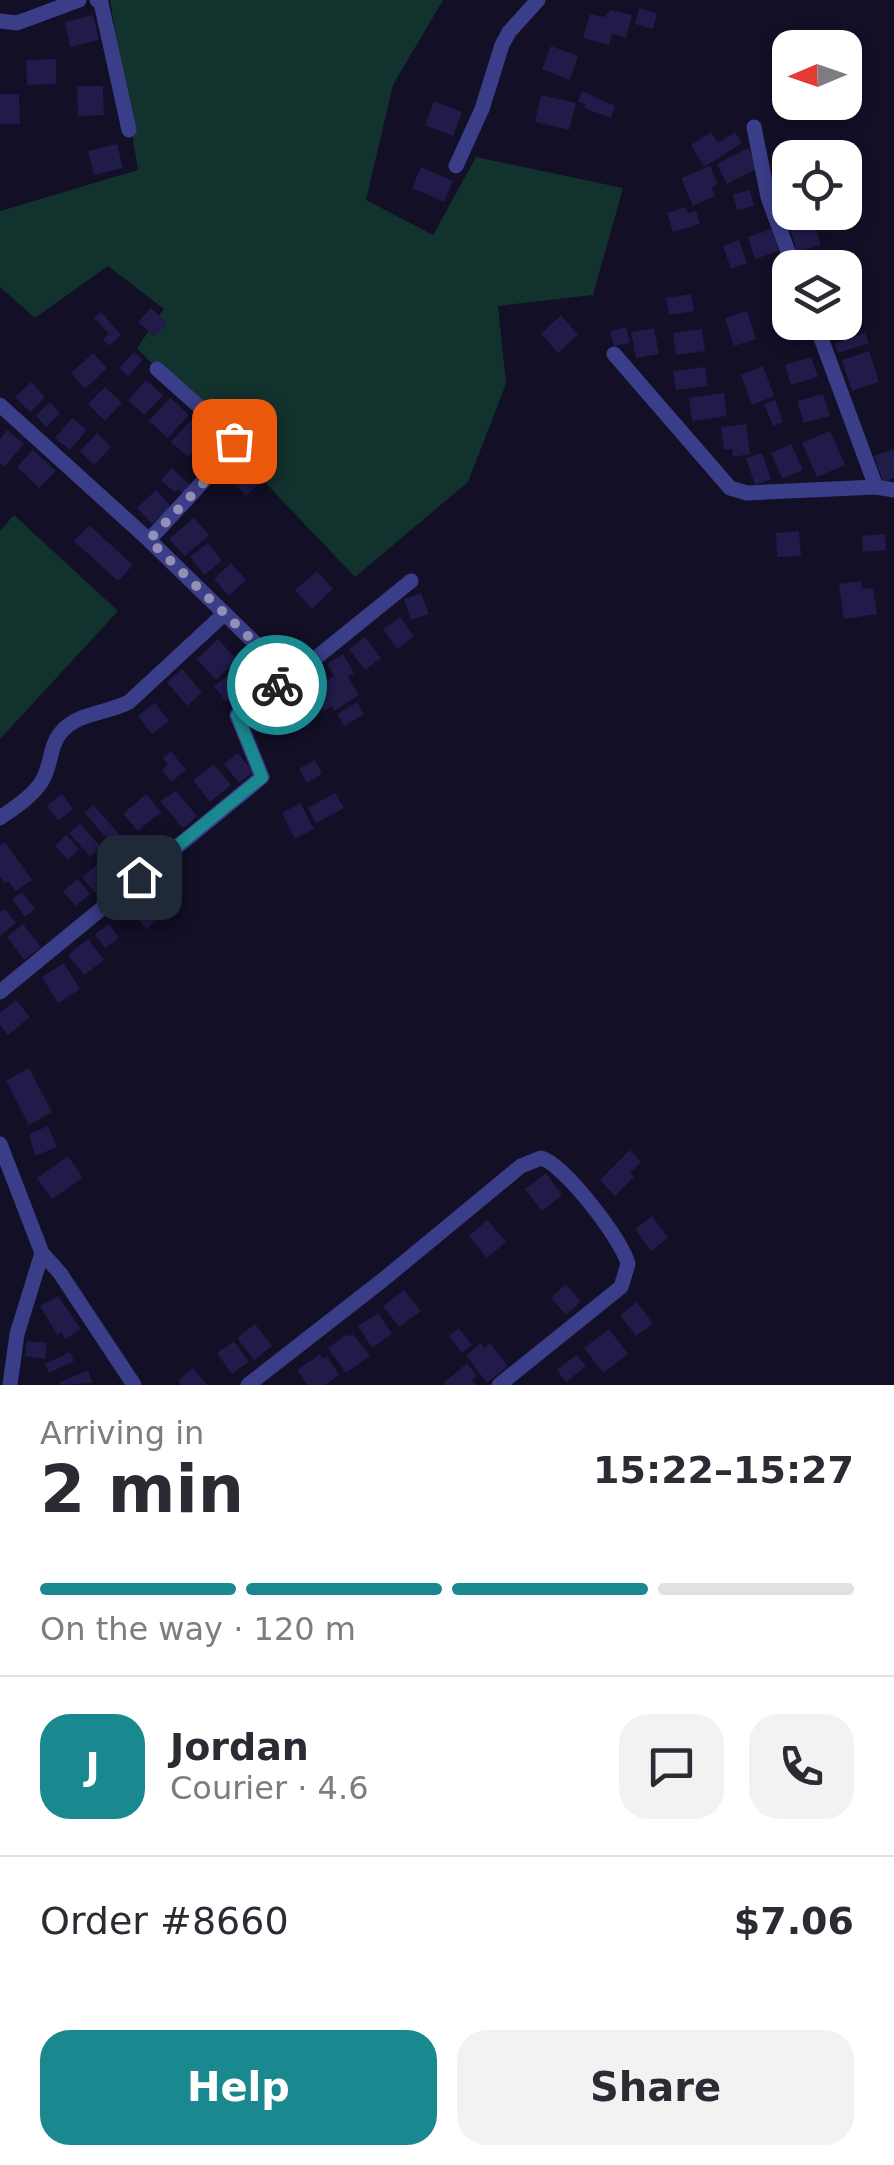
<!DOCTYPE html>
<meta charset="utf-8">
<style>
:root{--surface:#fff;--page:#f2f2f3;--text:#2b2b33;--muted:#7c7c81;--line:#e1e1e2;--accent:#19888f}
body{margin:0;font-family:"DejaVu Sans",sans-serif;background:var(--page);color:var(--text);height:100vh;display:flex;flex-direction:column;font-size:38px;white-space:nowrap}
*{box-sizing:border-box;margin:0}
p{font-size:32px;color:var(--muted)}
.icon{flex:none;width:55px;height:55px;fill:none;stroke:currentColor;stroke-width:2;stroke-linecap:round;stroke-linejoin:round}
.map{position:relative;height:1385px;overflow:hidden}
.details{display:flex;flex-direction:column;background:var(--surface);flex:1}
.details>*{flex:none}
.needle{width:65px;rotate:268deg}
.fabs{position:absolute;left:772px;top:30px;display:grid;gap:20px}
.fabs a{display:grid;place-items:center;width:90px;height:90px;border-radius:20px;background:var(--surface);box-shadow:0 5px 15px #0003;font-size:50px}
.pin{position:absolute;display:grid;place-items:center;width:85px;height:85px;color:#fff;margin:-42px;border-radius:20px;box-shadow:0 5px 15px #0006}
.courier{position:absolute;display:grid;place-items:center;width:100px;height:100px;margin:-50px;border:8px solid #19888f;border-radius:50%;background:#fff;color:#222;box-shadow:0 2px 12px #0007}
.headline em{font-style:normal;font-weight:800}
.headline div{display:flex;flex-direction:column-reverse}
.headline{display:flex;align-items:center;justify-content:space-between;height:170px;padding:0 40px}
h1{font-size:65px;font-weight:800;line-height:75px}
.bar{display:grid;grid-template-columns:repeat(4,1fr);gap:15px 10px;align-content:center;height:120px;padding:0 40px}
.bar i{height:12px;border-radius:8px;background:var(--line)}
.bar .current{background:var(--accent)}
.bar p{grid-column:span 4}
.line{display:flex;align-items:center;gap:25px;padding:0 40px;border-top:2px solid var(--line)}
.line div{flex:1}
.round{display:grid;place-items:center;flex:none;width:105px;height:105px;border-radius:30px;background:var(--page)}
.button{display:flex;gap:20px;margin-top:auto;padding:20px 40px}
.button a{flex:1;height:115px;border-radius:30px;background:var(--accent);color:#fff;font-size:40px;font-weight:800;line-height:115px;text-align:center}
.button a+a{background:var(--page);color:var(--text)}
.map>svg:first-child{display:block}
</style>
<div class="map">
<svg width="894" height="1385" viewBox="0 0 894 1385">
<rect width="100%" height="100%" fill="#120f27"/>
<path fill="#12322e" d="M 110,0 L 443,0 L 393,85 L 366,200 L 433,235 L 476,157 L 623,188 L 593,295 L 498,306 L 506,384 L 468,482 L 355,577 L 137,348 L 164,309 L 108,266 L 35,318 L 0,287 L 0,211 L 138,170 Z
M 14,515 L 118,611 L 0,739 L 0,531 Z"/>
<path fill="#211b49" d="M 639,8 L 657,13 L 653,29 L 635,24 Z
M 611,10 L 632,15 L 626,38 L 612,34 L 609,45 L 583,38 L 590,14 L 604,17 Z
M 93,15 L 99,40 L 70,47 L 65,22 Z
M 551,46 L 578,56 L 570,80 L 542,69 Z
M 56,59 L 56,84 L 27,85 L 26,60 Z
M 77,86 L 103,86 L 104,115 L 78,116 Z
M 582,91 L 615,106 L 611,118 L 584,108 L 585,104 L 578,102 Z
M 0,94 L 19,94 L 20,124 L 0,124 Z
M 541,95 L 576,103 L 569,130 L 535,122 Z
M 434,101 L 462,112 L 453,136 L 425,125 Z
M 711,132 L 718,143 L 735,132 L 742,143 L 704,167 L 691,145 Z
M 117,144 L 123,168 L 94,175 L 88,151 Z
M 748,148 L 758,168 L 727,184 L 717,164 Z
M 710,166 L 718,184 L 712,187 L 715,196 L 693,206 L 681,178 Z
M 421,167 L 453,181 L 444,202 L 412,188 Z
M 750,190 L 754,206 L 737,210 L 733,194 Z
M 686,207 L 688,213 L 696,211 L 700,224 L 673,232 L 667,213 Z
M 813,217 L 821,245 L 797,252 L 789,224 Z
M 772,229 L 779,251 L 755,259 L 748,237 Z
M 739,240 L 747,263 L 731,269 L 723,246 Z
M 691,294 L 694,311 L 669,315 L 666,298 Z
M 851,303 L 859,332 L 845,336 L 843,330 L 833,333 L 830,322 L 845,322 L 845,305 Z
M 151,308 L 167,323 L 155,337 L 138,322 Z
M 747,311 L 756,339 L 734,346 L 725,318 Z
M 101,312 L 121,335 L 109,346 L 103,339 L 109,334 L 94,318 Z
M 561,315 L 578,335 L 558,353 L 541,334 Z
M 626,327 L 630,343 L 614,346 L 610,331 Z
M 654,328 L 659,354 L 636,358 L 631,332 Z
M 702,329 L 705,351 L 676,355 L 673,333 Z
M 865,333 L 869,343 L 838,353 L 835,344 Z
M 869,351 L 879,382 L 852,391 L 842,360 Z
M 134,352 L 143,360 L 128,376 L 119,368 Z
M 93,353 L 107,368 L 85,389 L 71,373 Z
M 811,357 L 818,377 L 791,385 L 785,365 Z
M 763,366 L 774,396 L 752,405 L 741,375 Z
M 705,367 L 708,386 L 676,390 L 673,371 Z
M 146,380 L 163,395 L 144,415 L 128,400 Z
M 31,382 L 45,397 L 30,412 L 15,397 Z
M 105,387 L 122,403 L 105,421 L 88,404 Z
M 724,393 L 727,416 L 692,421 L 689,398 Z
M 823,394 L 830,416 L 804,423 L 797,401 Z
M 170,398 L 189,415 L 168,438 L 149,421 Z
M 775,400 L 783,422 L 773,426 L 764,404 Z
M 50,402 L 60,414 L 46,427 L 36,416 Z
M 72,418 L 87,430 L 70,450 L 55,438 Z
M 190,421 L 207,435 L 188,457 L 171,442 Z
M 746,424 L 750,454 L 733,457 L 732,449 L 724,450 L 721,427 Z
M 7,430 L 24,444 L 4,467 L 0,463 L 0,439 Z
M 830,431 L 845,465 L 817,477 L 802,443 Z
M 97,433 L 111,447 L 94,465 L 80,451 Z
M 211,441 L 223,451 L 211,466 L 199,456 Z
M 791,444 L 803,470 L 782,479 L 771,453 Z
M 894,449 L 894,478 L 883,482 L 874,456 Z
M 33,450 L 56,471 L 39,488 L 17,467 Z
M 762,453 L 771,479 L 755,485 L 746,458 Z
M 240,459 L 261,481 L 246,496 L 225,474 Z
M 172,468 L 193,488 L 185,496 L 178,489 L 174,492 L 161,480 Z
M 156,490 L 171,507 L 152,524 L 137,508 Z
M 194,518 L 209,535 L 185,556 L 169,539 Z
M 89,525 L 133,565 L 118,581 L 74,541 Z
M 799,531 L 801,556 L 777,557 L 776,533 Z
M 885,534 L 886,550 L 863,552 L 862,536 Z
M 208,543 L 222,561 L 204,575 L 190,557 Z
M 231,563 L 246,580 L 229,596 L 214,579 Z
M 317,571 L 333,589 L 312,609 L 295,590 Z
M 861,581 L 862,589 L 873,588 L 877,614 L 844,619 L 839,584 Z
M 421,593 L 429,614 L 411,620 L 404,599 Z
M 400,617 L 414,636 L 397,649 L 383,629 Z
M 365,637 L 381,658 L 365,670 L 349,649 Z
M 218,639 L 237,660 L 216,680 L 197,659 Z
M 343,654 L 354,673 L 348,677 L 359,695 L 334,711 L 332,706 L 324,711 L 314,695 L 322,690 L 319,685 L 334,676 L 327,664 Z
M 252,663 L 255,667 L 260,663 L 273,679 L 252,695 L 239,673 Z
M 182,669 L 202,693 L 187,706 L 167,682 Z
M 229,674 L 242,691 L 226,702 L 214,686 Z
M 283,695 L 298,716 L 278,730 L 263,709 Z
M 357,702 L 364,714 L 344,726 L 337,714 Z
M 155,703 L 169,721 L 152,734 L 138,716 Z
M 171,751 L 186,770 L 171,782 L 162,770 L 168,765 L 163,758 Z
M 238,753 L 253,772 L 239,783 L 224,764 Z
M 315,760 L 322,774 L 307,783 L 299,769 Z
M 214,764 L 231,785 L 210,802 L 193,780 Z
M 176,791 L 197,816 L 183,828 L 160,801 Z
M 335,793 L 344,808 L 316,823 L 308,808 Z
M 62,794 L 73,809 L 58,821 L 47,806 Z
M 146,794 L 161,812 L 138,831 L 123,814 Z
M 300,803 L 314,829 L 295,839 L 282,813 Z
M 93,805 L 119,834 L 110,842 L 85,813 Z
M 80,824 L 101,847 L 90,857 L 69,833 Z
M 66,835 L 79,849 L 68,860 L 55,846 Z
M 128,835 L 148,859 L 132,872 L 112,849 Z
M 5,842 L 32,880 L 16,891 L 8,881 L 5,883 L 0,877 L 0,846 Z
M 99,863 L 117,885 L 101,899 L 82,877 Z
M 78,879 L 90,894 L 75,906 L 63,891 Z
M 148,888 L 167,913 L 146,929 L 127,904 Z
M 22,892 L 35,909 L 25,917 L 12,899 Z
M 5,909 L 16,923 L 0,936 L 0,912 Z
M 23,924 L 41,947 L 24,960 L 7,937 Z
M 109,924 L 119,938 L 105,948 L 95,934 Z
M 88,939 L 104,960 L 84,975 L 68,955 Z
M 64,963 L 80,989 L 58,1003 L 42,977 Z
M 16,1000 L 30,1017 L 8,1035 L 0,1025 L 0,1013 Z
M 29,1068 L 52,1112 L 29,1125 L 6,1081 Z
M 48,1126 L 57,1147 L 35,1156 L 29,1134 Z
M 630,1150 L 641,1162 L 630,1173 L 634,1177 L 615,1196 L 600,1180 Z
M 68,1156 L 83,1178 L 52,1199 L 37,1178 Z
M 546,1173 L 562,1195 L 542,1211 L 525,1189 Z
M 652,1216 L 668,1238 L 651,1251 L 635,1229 Z
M 487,1220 L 506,1242 L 487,1258 L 469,1236 Z
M 566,1284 L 581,1302 L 566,1315 L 551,1298 Z
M 404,1290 L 421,1311 L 399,1327 L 383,1306 Z
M 58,1296 L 81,1329 L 65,1339 L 62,1332 L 57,1335 L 40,1306 Z
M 637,1302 L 653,1324 L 636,1336 L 620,1315 Z
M 378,1313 L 392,1334 L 372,1348 L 358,1326 Z
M 255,1324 L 272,1346 L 254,1360 L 237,1338 Z
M 459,1328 L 472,1345 L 462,1353 L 449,1336 Z
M 609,1329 L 628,1354 L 603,1373 L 584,1348 Z
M 347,1334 L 349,1337 L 353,1334 L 370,1356 L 346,1373 L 328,1348 Z
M 27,1341 L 47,1343 L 45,1359 L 25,1356 Z
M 234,1341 L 249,1362 L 232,1374 L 217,1353 Z
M 481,1343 L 484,1348 L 490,1343 L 508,1366 L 487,1383 L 466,1355 Z
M 70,1352 L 74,1361 L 49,1373 L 45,1364 Z
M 320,1354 L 323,1359 L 327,1356 L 339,1375 L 325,1385 L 307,1385 L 297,1370 Z
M 576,1355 L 586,1366 L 566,1382 L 557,1370 Z
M 467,1363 L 477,1376 L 472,1380 L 476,1385 L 446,1385 L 444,1383 Z
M 193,1368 L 207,1385 L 181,1385 L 178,1381 Z
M 88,1370 L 93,1383 L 61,1385 L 60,1382 Z"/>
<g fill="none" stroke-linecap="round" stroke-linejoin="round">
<path stroke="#3a3d87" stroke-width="15" d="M 97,0 L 101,3 L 129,130
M 0,21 L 17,23 L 79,0
M 754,127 L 768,197 L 794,268
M 456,166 L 482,109 L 502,45 L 509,32 L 538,0
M 815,322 L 876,487
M 614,354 L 730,488 L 747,493 L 876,487 L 894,490
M 0,405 L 149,540 L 291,678 L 263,692 L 237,715 L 262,777 L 0,992
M 149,540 L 235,447 L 232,436 L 157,369
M 291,678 L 411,581
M 0,818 C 14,808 33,796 42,781 C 52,765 49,744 63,730 C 79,713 108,713 129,702 L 224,614
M 0,1144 L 42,1253 L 17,1334 L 10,1385
M 42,1253 L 60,1273 L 134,1385
M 248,1385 L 384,1279 L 521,1166 L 541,1158 C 564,1164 623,1241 628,1264 L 621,1287 L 499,1385"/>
</g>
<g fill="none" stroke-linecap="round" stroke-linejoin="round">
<path stroke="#9390b3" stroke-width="10" stroke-dasharray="0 18" d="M 234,441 L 231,454 L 149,540 L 291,678 L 277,685"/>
<path stroke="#19888f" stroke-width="12" d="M 139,877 L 262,777 L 237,715 L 249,703 L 277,685"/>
</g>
</svg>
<div class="fabs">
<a><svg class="needle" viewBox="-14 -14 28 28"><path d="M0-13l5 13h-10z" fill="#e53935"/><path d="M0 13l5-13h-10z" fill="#7c7c81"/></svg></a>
<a><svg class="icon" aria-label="locate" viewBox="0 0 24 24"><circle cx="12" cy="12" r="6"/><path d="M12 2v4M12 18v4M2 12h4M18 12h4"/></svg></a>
<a><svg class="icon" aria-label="layers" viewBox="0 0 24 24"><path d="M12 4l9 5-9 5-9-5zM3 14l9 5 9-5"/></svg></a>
</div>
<div class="pin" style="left:234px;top:441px;background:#ea580c"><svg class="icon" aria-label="bag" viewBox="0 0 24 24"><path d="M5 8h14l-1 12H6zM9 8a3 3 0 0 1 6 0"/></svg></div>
<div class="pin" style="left:139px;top:877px;background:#1f2937"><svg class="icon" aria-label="home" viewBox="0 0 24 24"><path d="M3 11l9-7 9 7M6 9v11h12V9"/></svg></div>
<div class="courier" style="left:277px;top:685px"><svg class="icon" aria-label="bike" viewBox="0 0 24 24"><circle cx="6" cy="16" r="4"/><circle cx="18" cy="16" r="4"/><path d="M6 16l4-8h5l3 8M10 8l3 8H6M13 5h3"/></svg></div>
</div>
<section class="details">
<div class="headline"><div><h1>2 min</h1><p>Arriving in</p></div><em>15:22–15:27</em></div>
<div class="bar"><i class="current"></i><i class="current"></i><i class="current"></i><i></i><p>On the way · 120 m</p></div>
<div class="line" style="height:180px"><b class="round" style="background:var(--accent);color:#fff">J</b><div><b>Jordan</b><p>Courier · 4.6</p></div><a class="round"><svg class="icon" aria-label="chat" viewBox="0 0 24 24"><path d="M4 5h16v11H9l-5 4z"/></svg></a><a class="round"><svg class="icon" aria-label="phone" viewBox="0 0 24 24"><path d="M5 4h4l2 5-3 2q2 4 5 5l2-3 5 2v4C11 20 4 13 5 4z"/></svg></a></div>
<div class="line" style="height:130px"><div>Order #8660</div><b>$7.06</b></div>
<div class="button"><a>Help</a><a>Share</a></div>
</section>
